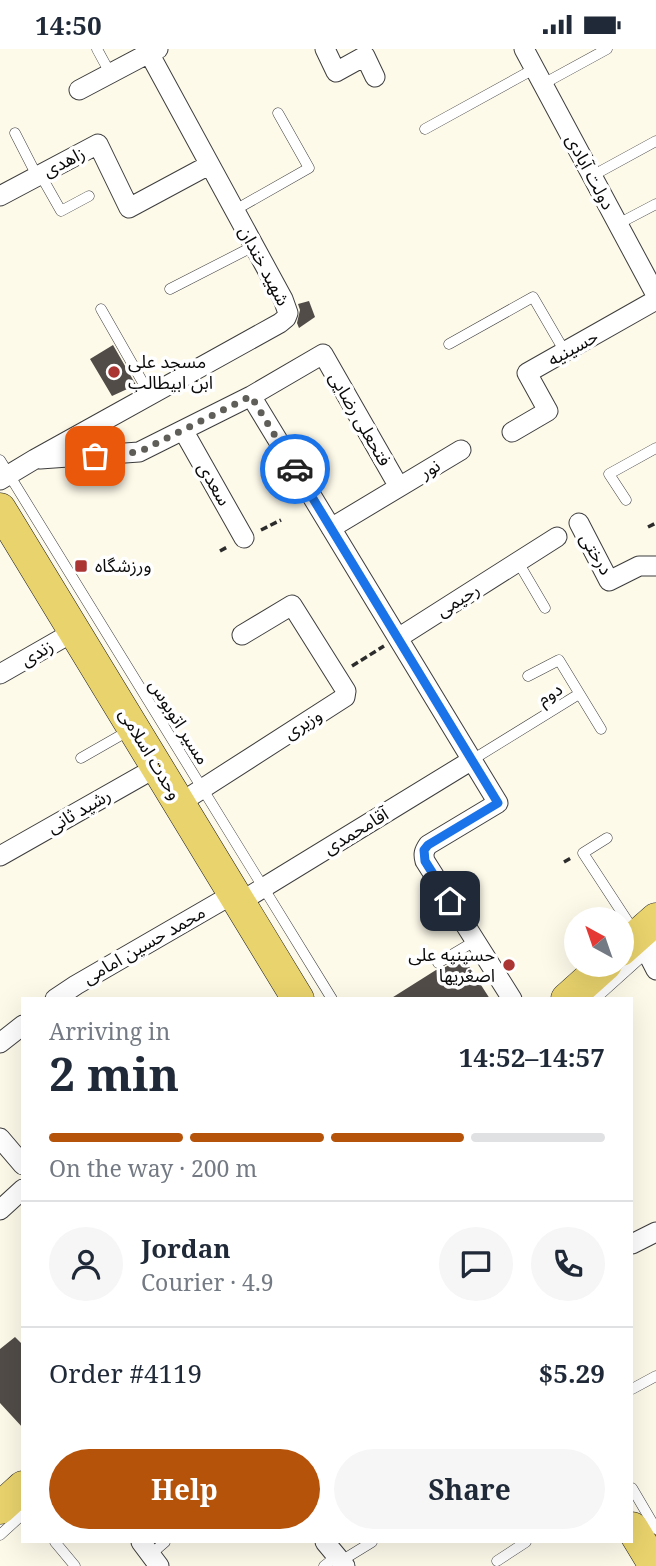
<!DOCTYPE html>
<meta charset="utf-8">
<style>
:root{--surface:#fff;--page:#f6f6f7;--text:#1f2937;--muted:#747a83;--line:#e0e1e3;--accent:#b45309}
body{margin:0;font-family:"Noto Serif","Noto Sans Arabic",serif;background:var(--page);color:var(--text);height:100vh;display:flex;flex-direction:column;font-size:26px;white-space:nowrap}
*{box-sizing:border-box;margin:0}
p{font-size:23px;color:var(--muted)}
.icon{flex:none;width:38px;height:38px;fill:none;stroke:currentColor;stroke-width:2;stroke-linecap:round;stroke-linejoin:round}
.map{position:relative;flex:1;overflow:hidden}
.details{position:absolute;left:21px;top:948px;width:612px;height:546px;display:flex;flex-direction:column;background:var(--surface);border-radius:0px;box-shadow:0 7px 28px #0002}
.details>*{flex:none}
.needle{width:46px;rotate:320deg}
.tools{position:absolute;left:564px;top:858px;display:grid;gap:14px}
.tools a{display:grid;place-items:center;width:70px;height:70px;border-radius:50%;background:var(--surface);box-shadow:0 7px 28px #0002;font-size:35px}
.pin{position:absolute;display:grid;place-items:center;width:60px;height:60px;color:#fff;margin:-30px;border-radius:14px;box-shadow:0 4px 10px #0006}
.courier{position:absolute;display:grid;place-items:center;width:70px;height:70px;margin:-35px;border:5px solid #1a73e8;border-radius:50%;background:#fff;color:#222;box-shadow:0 2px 9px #0007}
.overview em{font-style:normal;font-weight:700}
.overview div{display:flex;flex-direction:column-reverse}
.overview{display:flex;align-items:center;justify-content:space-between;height:119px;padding:0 28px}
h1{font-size:46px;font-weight:700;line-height:52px}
.bar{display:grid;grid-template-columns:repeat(4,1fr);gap:10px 7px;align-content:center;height:84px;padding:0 28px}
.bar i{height:9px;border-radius:5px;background:var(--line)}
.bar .current{background:var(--accent)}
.bar p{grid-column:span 4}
.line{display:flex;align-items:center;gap:18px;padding:0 28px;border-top:2px solid var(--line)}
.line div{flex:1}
.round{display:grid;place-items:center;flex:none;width:74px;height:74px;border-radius:37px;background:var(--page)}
.cta{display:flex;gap:14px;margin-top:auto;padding:14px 28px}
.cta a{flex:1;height:80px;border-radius:42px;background:var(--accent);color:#fff;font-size:28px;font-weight:700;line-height:80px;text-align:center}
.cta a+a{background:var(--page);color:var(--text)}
.status{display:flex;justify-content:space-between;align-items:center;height:49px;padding:0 35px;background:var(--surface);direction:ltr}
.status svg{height:19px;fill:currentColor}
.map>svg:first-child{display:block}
</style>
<div class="status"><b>14:50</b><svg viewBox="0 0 49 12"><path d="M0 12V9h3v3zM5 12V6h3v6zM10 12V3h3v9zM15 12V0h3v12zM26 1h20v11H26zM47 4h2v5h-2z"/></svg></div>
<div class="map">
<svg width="656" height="1517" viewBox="0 0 656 1517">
<rect width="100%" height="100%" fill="#fdfaea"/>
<path fill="#514c48" d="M 309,252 L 315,268 L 299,279 L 297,274 L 300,261 L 298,255 Z
M 113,296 L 136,336 L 112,347 L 90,310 Z
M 463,908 L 490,950 L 390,950 L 436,921 L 442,920 Z
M 15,1288 L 23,1296 L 23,1379 L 0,1354 L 0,1300 Z"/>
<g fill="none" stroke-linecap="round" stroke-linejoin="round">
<g stroke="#3d3d3d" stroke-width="11">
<path id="service" d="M 97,0 L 110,24
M 543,35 L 607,0
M 425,80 L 534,20
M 15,84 L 37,127
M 40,125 L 61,162 L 89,147
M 592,127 L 656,92
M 235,161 L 309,119 L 278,64
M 618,175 L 656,155
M 170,240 L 254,197
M 101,260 L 150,346
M 449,295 L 533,248 L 565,303
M 0,411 L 332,950
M 626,451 L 609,425 L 656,399
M 518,513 L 545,559
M 528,627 L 559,611 L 601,680
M 81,709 L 130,681
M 472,711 L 579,645
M 607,789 L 583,804 L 634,882
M 438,914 L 475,892
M 595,950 L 656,895
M 632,1340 L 656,1327
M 632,1439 L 656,1480
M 0,1486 L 23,1465
M 55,1493 L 75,1517
M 150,1506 L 165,1493
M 341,1512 L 372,1493
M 497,1512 L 526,1493
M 324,1517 L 337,1507"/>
</g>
<g stroke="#3d3d3d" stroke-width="21">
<path id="minor" d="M 325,0 L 336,23 L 365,7 L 375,28
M 524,0 L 656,246
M 79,41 L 149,4
M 0,147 L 98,95 L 129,159 L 209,116
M 251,347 L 498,754 L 428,796 C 424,802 423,805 425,812 L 512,950
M 183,381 L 244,489
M 512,383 L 548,362 L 527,324 L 656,251
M 40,410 L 139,403 L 251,347 L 323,305 L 399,438
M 0,431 L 35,410 L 280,274 L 286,269 L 288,264 L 283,250 L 149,4 L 158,0
M 579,474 L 609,532 L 639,517 L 656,517
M 331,479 L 461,401
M 398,589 L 557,488
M 0,625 L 75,582
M 180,754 L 345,648 L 346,642 L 292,556 L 242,586
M 0,807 L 157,718
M 240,853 L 472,711
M 638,886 L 656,921
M 55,950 L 76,936 L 235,844
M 0,994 L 23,976
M 0,1089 L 23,1116
M 0,1161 L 23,1140
M 632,1195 L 656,1183
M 141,1493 L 159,1517
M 325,1493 L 345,1517"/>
</g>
<g stroke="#1b1b1b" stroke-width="33">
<path id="primary" d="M 0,460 L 298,950
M 621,901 L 656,870
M 567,950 L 606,915
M 0,1459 L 23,1438
M 632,1479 L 655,1517"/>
</g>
<path stroke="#2c2c2c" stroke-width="3.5" stroke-dasharray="7 3.5" stroke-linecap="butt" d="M 648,478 L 656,474
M 261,481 L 281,471
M 220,502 L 229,497
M 352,617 L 384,597
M 564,813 L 571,809"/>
<use href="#service" stroke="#fff" stroke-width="10"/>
<use href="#minor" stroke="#fff" stroke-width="19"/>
<use href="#primary" stroke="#e9d36d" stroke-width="32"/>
</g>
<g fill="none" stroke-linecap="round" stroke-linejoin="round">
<path stroke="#5f5e58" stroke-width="7" stroke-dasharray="0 12.6" d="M 95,407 L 139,403 L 251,347 L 295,420"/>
<path stroke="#1a73e8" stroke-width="9" d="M 295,420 L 498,754 L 428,796 L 424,801 L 425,812 L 450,852"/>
</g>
<g fill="#aa3533" stroke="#fff" stroke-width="2.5">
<circle cx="114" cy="323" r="7"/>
<rect x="74" y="510" width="14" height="14" rx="3.5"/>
<circle cx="509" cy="916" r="7"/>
</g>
<g text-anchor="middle" stroke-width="7" stroke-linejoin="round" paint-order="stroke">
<g font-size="18" fill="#0a0a0a" stroke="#fff">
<text transform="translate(64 113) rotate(-27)" y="6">زاهدی</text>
<text transform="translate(590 123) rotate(62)" y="6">دولت آبادی</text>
<text transform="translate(264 217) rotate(62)" y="6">شهید خندان</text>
<text transform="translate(573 299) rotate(-29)" y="6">حسینیه</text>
<text transform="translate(360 370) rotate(60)" y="6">فتحعلی رضایی</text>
<text transform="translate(430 420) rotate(-31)" y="6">نور</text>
<text transform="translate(214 435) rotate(60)" y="6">سعدی</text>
<text transform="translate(596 505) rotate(59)" y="6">درختی</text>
<text transform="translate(458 551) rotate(-32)" y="6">رحیمی</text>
<text transform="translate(37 604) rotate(-30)" y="6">زندی</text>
<text transform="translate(550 645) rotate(-31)" y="6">دوم</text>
<text transform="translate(179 673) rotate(58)" y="6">مسیر اتوبوس</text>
<text transform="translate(303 675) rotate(-32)" y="6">وزیری</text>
<text transform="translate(150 705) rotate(59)" y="6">وحدت اسلامی</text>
<text transform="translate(79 762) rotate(-30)" y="6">رشید ثانی</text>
<text transform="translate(356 782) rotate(-31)" y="6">آقامحمدی</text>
<text transform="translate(144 896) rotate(-30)" y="6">محمد حسین امامی</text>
</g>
<g font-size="18" fill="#0a0a0a" stroke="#fff" text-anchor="start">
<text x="128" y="319">مسجد علی<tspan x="128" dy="21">ابن ابیطالب</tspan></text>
<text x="95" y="523">ورزشگاه</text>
<text x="495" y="912" text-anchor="end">حسینیه علی<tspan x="495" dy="21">اصغریها</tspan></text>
</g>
</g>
</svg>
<div class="tools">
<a><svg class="needle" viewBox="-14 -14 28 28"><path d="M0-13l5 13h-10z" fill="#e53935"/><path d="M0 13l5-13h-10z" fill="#747a83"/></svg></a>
</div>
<div class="pin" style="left:95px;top:407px;background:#ea580c"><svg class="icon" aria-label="bag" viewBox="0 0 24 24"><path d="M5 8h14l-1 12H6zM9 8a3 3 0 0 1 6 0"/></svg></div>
<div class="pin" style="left:450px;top:852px;background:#1f2937"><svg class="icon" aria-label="home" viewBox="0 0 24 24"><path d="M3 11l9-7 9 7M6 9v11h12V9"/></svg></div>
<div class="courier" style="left:295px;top:420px"><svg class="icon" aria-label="car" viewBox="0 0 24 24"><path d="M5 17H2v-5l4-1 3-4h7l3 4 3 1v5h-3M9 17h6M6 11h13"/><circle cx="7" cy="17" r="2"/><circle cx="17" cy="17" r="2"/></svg></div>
<section class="details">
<div class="overview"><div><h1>2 min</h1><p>Arriving in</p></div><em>14:52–14:57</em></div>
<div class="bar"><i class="current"></i><i class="current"></i><i class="current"></i><i></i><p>On the way · 200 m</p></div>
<div class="line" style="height:126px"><a class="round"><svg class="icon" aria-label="person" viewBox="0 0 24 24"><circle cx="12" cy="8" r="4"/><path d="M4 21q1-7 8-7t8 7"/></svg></a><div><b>Jordan</b><p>Courier · 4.9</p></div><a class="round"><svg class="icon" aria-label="chat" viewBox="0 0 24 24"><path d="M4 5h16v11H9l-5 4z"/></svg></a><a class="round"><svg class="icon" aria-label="phone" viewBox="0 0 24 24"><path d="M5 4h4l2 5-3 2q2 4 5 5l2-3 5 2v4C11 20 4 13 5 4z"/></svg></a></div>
<div class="line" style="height:91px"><div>Order #4119</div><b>$5.29</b></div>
<div class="cta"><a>Help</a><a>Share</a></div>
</section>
</div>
